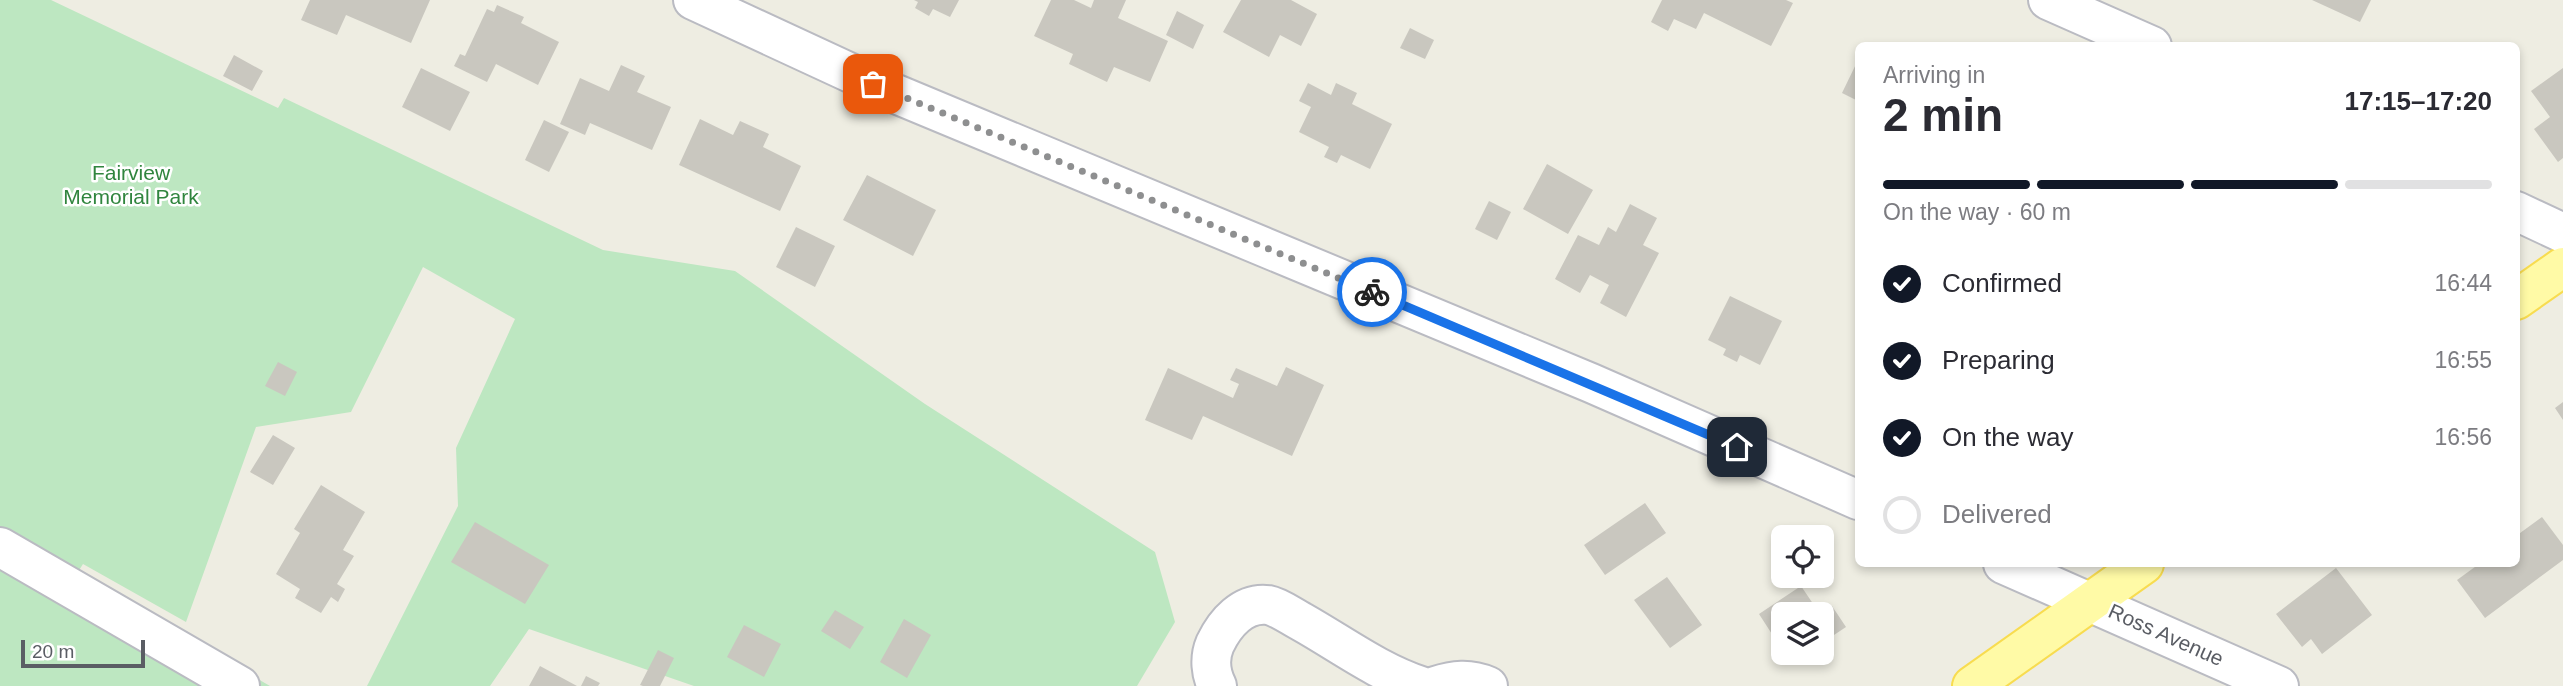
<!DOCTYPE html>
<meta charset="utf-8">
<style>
:root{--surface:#fff;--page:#f2f2f3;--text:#2b2b33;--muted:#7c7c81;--line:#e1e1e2;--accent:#111827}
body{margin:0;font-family:Helvetica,sans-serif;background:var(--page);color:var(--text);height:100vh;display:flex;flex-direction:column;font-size:26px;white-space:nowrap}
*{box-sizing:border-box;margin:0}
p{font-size:23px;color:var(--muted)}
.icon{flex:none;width:38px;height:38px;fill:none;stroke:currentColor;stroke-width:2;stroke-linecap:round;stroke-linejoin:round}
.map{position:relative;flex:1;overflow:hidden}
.sheet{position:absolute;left:1855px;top:42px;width:665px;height:525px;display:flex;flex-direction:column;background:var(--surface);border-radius:10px;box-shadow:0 4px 10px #0003}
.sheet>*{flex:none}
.controls{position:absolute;left:1771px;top:525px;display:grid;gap:14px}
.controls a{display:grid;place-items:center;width:63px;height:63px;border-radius:10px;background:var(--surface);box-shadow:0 4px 10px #0003;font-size:35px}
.scale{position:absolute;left:21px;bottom:18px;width:124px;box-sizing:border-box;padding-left:7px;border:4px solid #5a5d64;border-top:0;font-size:19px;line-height:24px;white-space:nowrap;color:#5a5d64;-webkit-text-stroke:5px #fff;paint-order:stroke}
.pin{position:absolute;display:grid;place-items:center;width:60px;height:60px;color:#fff;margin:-30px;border-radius:14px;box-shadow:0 4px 10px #0006}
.courier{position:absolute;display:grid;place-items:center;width:70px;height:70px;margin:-35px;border:5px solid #1a73e8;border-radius:50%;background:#fff;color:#222;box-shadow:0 2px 9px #0007}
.summary em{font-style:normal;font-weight:700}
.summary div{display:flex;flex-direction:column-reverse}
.summary{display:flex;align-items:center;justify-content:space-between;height:119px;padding:0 28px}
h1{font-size:46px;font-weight:700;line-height:52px}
.bar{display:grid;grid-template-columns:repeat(4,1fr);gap:10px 7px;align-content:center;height:84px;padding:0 28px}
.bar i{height:9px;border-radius:5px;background:var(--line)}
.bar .active{background:var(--accent)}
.bar p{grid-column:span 4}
ol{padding:0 28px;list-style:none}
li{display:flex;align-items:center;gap:21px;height:77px}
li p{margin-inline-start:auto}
li .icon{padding:7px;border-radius:50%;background:var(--accent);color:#fff;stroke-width:4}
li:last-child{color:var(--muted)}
li i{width:38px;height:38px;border:4px solid var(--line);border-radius:50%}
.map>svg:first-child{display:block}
</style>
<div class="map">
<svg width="2563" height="686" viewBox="0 0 2563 686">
<rect width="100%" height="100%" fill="#eeede2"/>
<path fill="#bde7c1" d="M 0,0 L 51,0 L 278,108 L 284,98 L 603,250 L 735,271 L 925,404 L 1155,552 L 1175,622 L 1137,686 L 694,686 L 529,629 L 490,686 L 367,686 L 458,506 L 456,448 L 515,319 L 423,267 L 351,412 L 256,427 L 186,622 L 83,564 L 76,575 L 270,686 L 0,686 Z"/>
<path fill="#c9c7bf" d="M 310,0 L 430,0 L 411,43 L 346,15 L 337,35 L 301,20 Z
M 914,0 L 959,0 L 950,17 L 933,9 L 929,16 L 915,8 L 918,2 Z
M 1051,0 L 1074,0 L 1091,8 L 1094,0 L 1126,0 L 1118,18 L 1168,41 L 1150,82 L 1114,67 L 1107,82 L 1069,64 L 1073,54 L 1034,36 Z
M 1241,0 L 1291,0 L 1317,14 L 1301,46 L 1280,35 L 1269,57 L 1223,32 Z
M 1662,0 L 1786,0 L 1793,3 L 1771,46 L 1704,13 L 1696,29 L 1674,19 L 1668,31 L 1651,22 Z
M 2312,0 L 2371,0 L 2360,22 Z
M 497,5 L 524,17 L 521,23 L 559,42 L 538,85 L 496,64 L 487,82 L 454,66 L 460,54 L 465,56 L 487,9 L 494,12 Z
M 1177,11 L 1204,25 L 1193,49 L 1166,35 Z
M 1410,28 L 1434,40 L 1425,59 L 1400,48 Z
M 234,55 L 263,71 L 252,91 L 223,76 Z
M 1858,60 L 1858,101 L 1842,93 Z
M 621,65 L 645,76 L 637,92 L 671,107 L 652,150 L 590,123 L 585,135 L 560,124 L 580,78 L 609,91 Z
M 421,68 L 470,92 L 450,131 L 402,107 Z
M 2563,68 L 2563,158 L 2558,162 L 2534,129 L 2550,117 L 2531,91 Z
M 1308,83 L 1331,95 L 1336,83 L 1357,93 L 1352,104 L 1392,124 L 1370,169 L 1341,155 L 1337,163 L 1324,157 L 1329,147 L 1299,132 L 1311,107 L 1299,101 Z
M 700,119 L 733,135 L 740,121 L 769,134 L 763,147 L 801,166 L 780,211 L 679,165 Z
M 544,120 L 569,132 L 549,172 L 525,160 Z
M 1547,164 L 1593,190 L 1568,234 L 1523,209 Z
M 867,175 L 936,210 L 913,256 L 843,220 Z
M 1489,201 L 1511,212 L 1497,240 L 1475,229 Z
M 1630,204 L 1657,218 L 1643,245 L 1659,253 L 1626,317 L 1600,303 L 1609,285 L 1590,275 L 1580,293 L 1555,279 L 1578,235 L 1599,245 L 1608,227 L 1616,232 Z
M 796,227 L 835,246 L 815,287 L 776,267 Z
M 1730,296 L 1782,321 L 1760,365 L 1740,355 L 1737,362 L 1723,355 L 1726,349 L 1708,340 Z
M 278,362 L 297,372 L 285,396 L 265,386 Z
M 1286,367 L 1324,385 L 1292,456 L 1203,416 L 1192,440 L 1145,420 L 1168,368 L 1233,398 L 1239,384 L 1230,380 L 1236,368 L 1277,386 Z
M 2563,402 L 2563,420 L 2555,408 Z
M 273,435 L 295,448 L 273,485 L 250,472 Z
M 321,485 L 365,512 L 343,550 L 354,556 L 337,584 L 345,589 L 338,602 L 331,597 L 321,613 L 295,598 L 300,589 L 276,574 L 300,533 L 294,529 Z
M 1645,503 L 1666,533 L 1605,575 L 1584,545 Z
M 2542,517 L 2563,545 L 2563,560 L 2485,618 L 2457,580 L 2479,564 L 2516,564 L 2516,536 Z
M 475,522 L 549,565 L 525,604 L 451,562 Z
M 2336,568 L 2372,615 L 2322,654 L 2311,639 L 2302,647 L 2276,614 Z
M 1667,577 L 1702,625 L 1670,648 L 1634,600 Z
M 1801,586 L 1820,614 L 1783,614 L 1783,651 L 1759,614 Z
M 1832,606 L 1846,627 L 1822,643 L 1822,613 Z
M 835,610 L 864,627 L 850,649 L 821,631 Z
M 904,619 L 931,635 L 907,678 L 880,662 Z
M 744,625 L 781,644 L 764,677 L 727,657 Z
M 658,650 L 674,658 L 660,686 L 643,686 L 640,685 Z
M 1785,653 L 1806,653 L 1791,663 Z
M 540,666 L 577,686 L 529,686 Z
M 586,676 L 600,683 L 598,686 L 581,686 Z"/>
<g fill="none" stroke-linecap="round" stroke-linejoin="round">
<g stroke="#babbc2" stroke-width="42">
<path id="minor" d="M 693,0 L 896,94 L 1591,383 L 1858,500
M 2048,0 L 2152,46
M 2516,211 L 2563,233
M 0,547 L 240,686
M 2003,564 L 2279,686
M 1217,686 C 1211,674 1209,658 1215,644 C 1225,623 1243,602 1268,605 C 1279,607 1292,617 1302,622 C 1341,644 1378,672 1421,686
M 1435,686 C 1454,680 1469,678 1488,686"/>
</g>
<g stroke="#f8dc50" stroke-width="42">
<path id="major" d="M 2516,300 L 2563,267
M 1972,686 L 2144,564"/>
</g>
<use href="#minor" stroke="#fff" stroke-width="38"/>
<use href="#major" stroke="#fffaa6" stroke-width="38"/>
</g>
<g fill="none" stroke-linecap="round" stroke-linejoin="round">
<path stroke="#8e8f90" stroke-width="7" stroke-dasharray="0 12.6" d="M 873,84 L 1372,292"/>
<path stroke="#1a73e8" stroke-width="9" d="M 1372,292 L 1737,447"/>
</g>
<g text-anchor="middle" stroke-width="5" stroke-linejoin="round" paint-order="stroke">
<g font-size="21" fill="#30853e" stroke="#fff">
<text x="131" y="180">Fairview<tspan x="131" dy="24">Memorial Park</tspan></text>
</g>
<g font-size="21" fill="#5a5d64" stroke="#fff">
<text transform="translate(2166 635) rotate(24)" y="7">Ross Avenue</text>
</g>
</g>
</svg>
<div class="controls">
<a><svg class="icon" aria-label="locate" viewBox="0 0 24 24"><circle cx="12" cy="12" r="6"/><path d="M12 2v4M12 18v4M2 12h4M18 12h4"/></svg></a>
<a><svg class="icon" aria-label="layers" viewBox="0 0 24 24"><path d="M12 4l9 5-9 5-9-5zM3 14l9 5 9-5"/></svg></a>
</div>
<div class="scale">20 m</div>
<div class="pin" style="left:873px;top:84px;background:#ea580c"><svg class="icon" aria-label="bag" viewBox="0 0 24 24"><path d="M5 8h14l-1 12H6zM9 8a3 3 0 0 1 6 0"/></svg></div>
<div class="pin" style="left:1737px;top:447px;background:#1f2937"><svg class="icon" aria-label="home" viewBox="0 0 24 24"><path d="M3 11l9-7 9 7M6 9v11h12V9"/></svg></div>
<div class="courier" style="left:1372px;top:292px"><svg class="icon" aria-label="bike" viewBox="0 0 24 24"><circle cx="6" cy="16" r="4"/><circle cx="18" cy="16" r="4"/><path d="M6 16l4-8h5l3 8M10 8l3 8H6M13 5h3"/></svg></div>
<section class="sheet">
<div class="summary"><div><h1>2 min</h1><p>Arriving in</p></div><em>17:15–17:20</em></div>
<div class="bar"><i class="active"></i><i class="active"></i><i class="active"></i><i></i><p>On the way · 60 m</p></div>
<ol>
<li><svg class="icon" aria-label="check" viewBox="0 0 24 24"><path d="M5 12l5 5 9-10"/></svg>Confirmed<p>16:44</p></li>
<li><svg class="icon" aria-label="check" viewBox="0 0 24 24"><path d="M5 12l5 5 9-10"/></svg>Preparing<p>16:55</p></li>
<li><svg class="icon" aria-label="check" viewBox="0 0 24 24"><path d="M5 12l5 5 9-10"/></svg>On the way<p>16:56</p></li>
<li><i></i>Delivered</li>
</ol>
</section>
</div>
